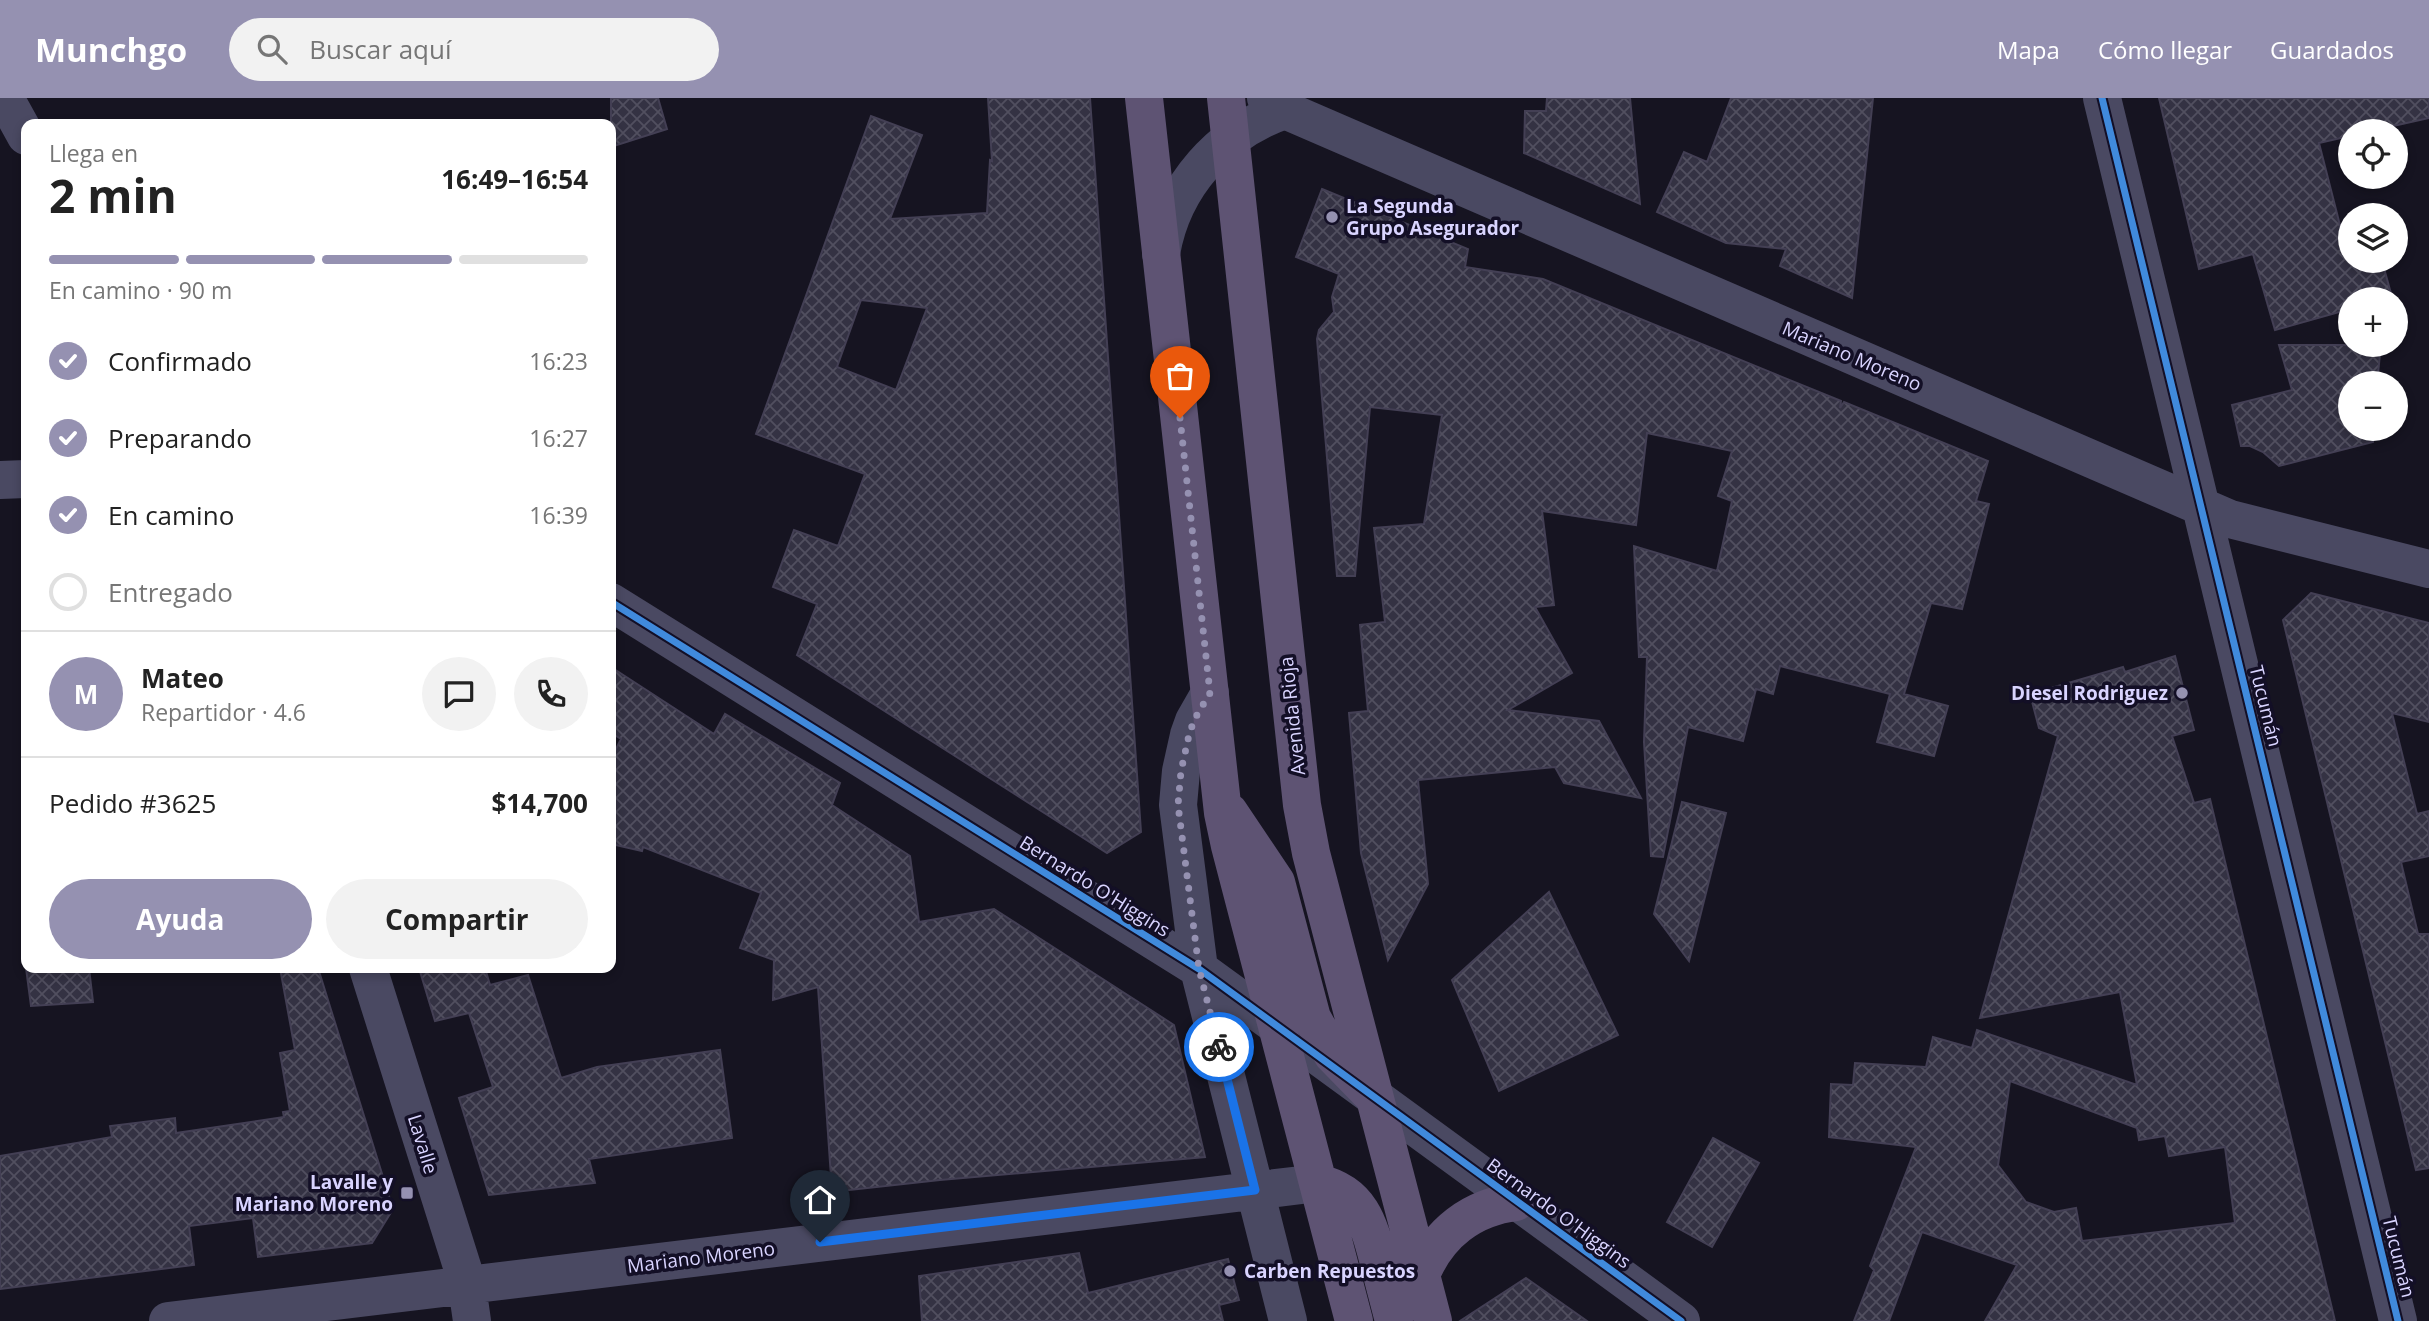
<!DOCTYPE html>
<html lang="es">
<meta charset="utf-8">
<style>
:root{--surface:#fff;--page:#f2f2f2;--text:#222;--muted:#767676;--line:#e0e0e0;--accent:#9591b1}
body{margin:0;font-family:"Open Sans",sans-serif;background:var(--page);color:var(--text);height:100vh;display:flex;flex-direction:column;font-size:26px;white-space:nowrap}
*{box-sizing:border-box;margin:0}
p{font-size:23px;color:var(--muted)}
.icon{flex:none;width:38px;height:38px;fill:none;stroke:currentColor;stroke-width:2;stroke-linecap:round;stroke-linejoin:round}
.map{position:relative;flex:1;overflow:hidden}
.panel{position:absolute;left:21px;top:21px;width:595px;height:854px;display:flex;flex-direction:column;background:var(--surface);border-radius:14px;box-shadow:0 4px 10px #0003}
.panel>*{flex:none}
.controls{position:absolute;left:2338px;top:21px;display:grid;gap:14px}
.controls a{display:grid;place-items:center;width:70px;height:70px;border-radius:50%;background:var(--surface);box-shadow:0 4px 10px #0003;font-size:35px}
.pin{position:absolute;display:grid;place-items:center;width:60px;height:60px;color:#fff;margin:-72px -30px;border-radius:50% 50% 50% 0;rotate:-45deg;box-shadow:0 0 7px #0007}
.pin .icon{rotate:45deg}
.courier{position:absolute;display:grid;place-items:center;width:70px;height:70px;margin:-35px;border:5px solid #1a73e8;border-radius:50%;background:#fff;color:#222;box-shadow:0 2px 9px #0007}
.headline em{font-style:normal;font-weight:700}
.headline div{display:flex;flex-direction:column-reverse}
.headline{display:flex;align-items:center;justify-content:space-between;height:119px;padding:0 28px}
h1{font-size:46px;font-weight:700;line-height:52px}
.bar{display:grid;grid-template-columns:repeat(4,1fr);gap:10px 7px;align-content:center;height:84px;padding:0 28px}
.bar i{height:9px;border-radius:5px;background:var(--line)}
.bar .on{background:var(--accent)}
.bar p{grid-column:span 4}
.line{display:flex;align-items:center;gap:18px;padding:0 28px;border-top:2px solid var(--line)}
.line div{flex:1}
.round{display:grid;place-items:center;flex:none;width:74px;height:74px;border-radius:37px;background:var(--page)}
ol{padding:0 28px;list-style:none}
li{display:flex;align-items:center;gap:21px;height:77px}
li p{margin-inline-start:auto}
li .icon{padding:7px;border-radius:50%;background:var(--accent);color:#fff;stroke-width:4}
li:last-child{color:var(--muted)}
li i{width:38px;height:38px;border:4px solid var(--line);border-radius:50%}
.primary-button{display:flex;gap:14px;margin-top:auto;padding:14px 28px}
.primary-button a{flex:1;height:80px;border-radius:42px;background:var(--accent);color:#fff;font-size:28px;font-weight:700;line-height:80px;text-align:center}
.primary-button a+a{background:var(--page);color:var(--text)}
header{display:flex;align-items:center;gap:42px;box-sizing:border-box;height:98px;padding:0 35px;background:var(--accent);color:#fff}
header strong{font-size:33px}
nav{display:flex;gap:38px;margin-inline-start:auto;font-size:24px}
.search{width:490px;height:63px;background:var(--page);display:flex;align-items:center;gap:18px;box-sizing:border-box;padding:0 24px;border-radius:38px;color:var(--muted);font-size:26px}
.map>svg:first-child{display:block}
</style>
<header>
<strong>Munchgo</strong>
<div class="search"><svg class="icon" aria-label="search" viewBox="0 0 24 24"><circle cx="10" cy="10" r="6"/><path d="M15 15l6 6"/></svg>Buscar aquí</div>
<nav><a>Mapa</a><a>Cómo llegar</a><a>Guardados</a></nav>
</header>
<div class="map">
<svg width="2429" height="1223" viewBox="0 0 2429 1223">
<defs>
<pattern id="building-cross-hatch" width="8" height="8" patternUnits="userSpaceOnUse" patternTransform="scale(1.75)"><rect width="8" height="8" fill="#343243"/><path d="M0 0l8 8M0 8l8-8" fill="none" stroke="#514f5f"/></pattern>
</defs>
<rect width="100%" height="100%" fill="#161421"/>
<path fill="url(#building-cross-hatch)" stroke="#433f54" stroke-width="2" fill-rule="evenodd" d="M 611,0 L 658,0 L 667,31 L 611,49 Z
M 988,0 L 1090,0 L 1141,734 L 1107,755 L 797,557 L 817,506 L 773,489 L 794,432 L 838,448 L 865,376 L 756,336 L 871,18 L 922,37 L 890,121 L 987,115 L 990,62 L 992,63 ZM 861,202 L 927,210 L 896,292 L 837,269 Z
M 1547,0 L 1630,0 L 1640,106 L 1524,55 L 1525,13 L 1546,13 Z
M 1731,0 L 1873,0 L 1852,200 L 1780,168 L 1786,151 L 1726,145 L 1657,114 L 1684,54 L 1707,64 Z
M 2159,0 L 2429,0 L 2429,20 L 2371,33 L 2350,33 L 2350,38 L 2319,45 L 2344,143 L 2350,141 L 2350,163 L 2382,163 L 2392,199 L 2350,201 L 2350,211 L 2275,232 L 2253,156 L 2199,171 Z
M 1322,91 L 1468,151 L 1465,169 L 1543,181 L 1841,303 L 1840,310 L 1844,304 L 1988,363 L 1976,403 L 1989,406 L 1962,511 L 1931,505 L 1904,596 L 1948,608 L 1934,658 L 1877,644 L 1890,596 L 1780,568 L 1773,596 L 1756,591 L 1743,643 L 1688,629 L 1663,759 L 1651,758 L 1644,644 L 1647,559 L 1639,559 L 1634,448 L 1717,473 L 1732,403 L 1718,398 L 1732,353 L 1647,335 L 1636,427 L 1542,413 L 1554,507 L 1535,509 L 1572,575 L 1508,612 L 1599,623 L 1641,700 L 1564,685 L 1555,669 L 1418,682 L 1428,786 L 1388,862 L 1361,755 L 1349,615 L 1368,613 L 1360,527 L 1385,524 L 1374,430 L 1424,426 L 1442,317 L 1370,309 L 1355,478 L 1337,478 L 1317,241 L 1319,232 L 1334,214 L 1332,199 L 1339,176 L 1296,159 Z
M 2279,247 L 2381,247 L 2377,285 L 2350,285 L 2350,331 L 2374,331 L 2373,344 L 2279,368 L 2263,354 L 2250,348 L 2241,348 L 2232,307 L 2292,292 Z
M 2311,495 L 2429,525 L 2429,624 L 2392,615 L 2417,716 L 2429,713 L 2429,758 L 2401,764 L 2418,836 L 2429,836 L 2429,1070 L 2416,1072 L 2283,522 Z
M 2175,558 L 2194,632 L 2172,638 L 2194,705 L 2210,701 L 2335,1223 L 1985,1223 L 2017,1167 L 1922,1134 L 1889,1223 L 1854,1223 L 1874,1172 L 1870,1168 L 1916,1049 L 1829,1039 L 1831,986 L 1853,987 L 1855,965 L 1926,969 L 1933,939 L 1972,950 L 1977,932 L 2137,987 L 2120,894 L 1980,920 L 2058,638 L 2039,630 L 2030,596 L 2123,569 L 2125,574 ZM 2010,983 L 2137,1030 L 2139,1042 L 2165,1038 L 2169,1058 L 2225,1049 L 2235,1125 L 2082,1143 L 2076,1110 L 2054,1114 L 2026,1104 L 1998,1067 Z
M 611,569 L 714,636 L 725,616 L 840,685 L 832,707 L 910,758 L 919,824 L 994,811 L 1174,927 L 1205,1059 L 940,1082 L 832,1094 L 818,889 L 773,902 L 774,862 L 740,850 L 761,795 L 643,749 L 642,753 L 611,746 L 611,661 L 621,641 L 611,635 Z
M 1682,704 L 1726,715 L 1689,863 L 1654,816 Z
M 1549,794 L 1618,937 L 1499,993 L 1452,882 Z
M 26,870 L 89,870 L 93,904 L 31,908 Z
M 280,870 L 318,870 L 393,1111 L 372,1145 L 258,1159 L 253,1120 L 189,1128 L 194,1167 L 0,1191 L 0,1058 L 112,1039 L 110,1028 L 175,1020 L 176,1035 L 284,1019 L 283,1014 L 290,1013 L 280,955 L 295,952 Z
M 419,870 L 485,870 L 490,887 L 528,877 L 561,980 L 597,969 L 720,952 L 732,1040 L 589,1061 L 595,1085 L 489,1097 L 459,1000 L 493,989 L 469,915 L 435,923 Z
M 1713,1040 L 1759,1065 L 1712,1149 L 1667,1124 Z
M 1079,1155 L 1088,1195 L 1228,1161 L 1239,1202 L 1219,1207 L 1223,1223 L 922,1223 L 919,1178 Z
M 1526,1180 L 1587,1223 L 1460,1223 Z"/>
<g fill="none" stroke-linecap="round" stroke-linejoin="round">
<path stroke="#4a4962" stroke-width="38" d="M 5,0 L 26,38
M 1266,0 L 1285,12 L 2230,421 L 2429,471
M 2102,0 L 2398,1223
M 1161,156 C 1172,88 1221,34 1285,12
M 0,382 L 26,381
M 611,504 L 1199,871 L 1681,1223
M 1210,595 L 1194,623 L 1189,637 L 1181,673 L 1178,707 L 1199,871 L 1288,1223
M 368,870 L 466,1181 L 472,1223
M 168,1223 L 1318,1085"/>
<path stroke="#5e5373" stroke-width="38" d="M 1144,0 L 1223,715 L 1230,748 L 1354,1223
M 1226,0 L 1302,707 L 1311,755 L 1433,1223
M 1229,714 L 1276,784 L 1312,920 L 1333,957 L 1373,998
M 1318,1085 C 1362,1095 1369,1127 1379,1165 C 1384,1184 1389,1204 1394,1223
M 1421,1177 C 1438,1135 1472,1109 1516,1104"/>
<g stroke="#130f26" stroke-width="11">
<path id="cycleway" d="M 2102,0 L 2398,1223
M 611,504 L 1199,871 L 1681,1223"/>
</g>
<use href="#cycleway" stroke="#408adc" stroke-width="7"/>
</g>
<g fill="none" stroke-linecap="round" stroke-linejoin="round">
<path stroke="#9591b1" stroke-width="7" stroke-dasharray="0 12.6" d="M 1180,320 L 1210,595 L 1194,622 L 1189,637 L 1181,673 L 1178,707 L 1199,871 L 1219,949"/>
<path stroke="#1a73e8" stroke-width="9" d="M 820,1144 L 1255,1092 L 1219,949"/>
</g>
<g fill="#9591b1" stroke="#130f26" stroke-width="2.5">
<circle cx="1332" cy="119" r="7"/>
<circle cx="2182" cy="595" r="7"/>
<rect x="400" y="1088" width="14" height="14" rx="3.5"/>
<circle cx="1230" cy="1173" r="7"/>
</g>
<g text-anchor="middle" stroke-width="7" stroke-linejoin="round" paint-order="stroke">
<g font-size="19" font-weight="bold" fill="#d9d4ff" stroke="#130f26" text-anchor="start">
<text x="1346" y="115">La Segunda<tspan x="1346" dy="22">Grupo Asegurador</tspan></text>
<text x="2168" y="602" text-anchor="end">Diesel Rodriguez</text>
<text x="393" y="1091" text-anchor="end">Lavalle y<tspan x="393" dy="22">Mariano Moreno</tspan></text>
<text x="1244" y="1180">Carben Repuestos</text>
</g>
<g font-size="19" fill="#d9d4ff" stroke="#130f26">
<text transform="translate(1852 258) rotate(23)" y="7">Mariano Moreno</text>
<text transform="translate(2266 608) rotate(76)" y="7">Tucumán</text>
<text transform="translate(1292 618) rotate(-96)" y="7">Avenida Rioja</text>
<text transform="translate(1095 788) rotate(32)" y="7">Bernardo O'Higgins</text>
<text transform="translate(423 1046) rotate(73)" y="7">Lavalle</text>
<text transform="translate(1559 1115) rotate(36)" y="7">Bernardo O'Higgins</text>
<text transform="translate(701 1159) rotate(-7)" y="7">Mariano Moreno</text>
<text transform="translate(2399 1159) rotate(76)" y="7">Tucumán</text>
</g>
</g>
</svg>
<div class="controls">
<a><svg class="icon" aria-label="locate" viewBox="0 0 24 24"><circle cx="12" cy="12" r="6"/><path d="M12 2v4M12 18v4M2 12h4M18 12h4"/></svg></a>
<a><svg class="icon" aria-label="layers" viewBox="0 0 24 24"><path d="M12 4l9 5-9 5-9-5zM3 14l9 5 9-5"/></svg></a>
<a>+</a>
<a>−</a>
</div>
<div class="pin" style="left:1180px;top:320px;background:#ea580c"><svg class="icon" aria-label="bag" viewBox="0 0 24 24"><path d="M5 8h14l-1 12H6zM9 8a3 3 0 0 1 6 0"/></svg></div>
<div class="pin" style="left:820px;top:1144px;background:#1f2937"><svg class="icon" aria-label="home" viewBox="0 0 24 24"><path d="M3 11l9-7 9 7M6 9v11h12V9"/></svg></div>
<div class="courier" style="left:1219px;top:949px"><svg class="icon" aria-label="bike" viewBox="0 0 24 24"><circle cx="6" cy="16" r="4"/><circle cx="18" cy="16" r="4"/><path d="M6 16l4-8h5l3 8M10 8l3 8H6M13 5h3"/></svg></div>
<section class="panel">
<div class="headline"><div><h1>2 min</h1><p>Llega en</p></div><em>16:49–16:54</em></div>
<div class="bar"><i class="on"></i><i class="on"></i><i class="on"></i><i></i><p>En camino · 90 m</p></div>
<ol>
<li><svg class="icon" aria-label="check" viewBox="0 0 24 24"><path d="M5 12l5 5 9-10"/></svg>Confirmado<p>16:23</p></li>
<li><svg class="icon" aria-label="check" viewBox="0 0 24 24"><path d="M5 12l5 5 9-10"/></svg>Preparando<p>16:27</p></li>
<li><svg class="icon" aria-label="check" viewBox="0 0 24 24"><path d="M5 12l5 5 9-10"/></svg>En camino<p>16:39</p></li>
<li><i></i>Entregado</li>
</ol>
<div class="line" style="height:126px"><b class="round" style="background:var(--accent);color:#fff">M</b><div><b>Mateo</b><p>Repartidor · 4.6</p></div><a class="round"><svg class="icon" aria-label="chat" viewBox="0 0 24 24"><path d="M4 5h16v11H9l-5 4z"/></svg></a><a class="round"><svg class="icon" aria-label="phone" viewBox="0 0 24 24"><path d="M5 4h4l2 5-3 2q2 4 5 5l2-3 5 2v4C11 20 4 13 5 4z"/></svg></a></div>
<div class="line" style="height:91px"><div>Pedido #3625</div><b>$14,700</b></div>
<div class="primary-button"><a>Ayuda</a><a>Compartir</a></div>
</section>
</div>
